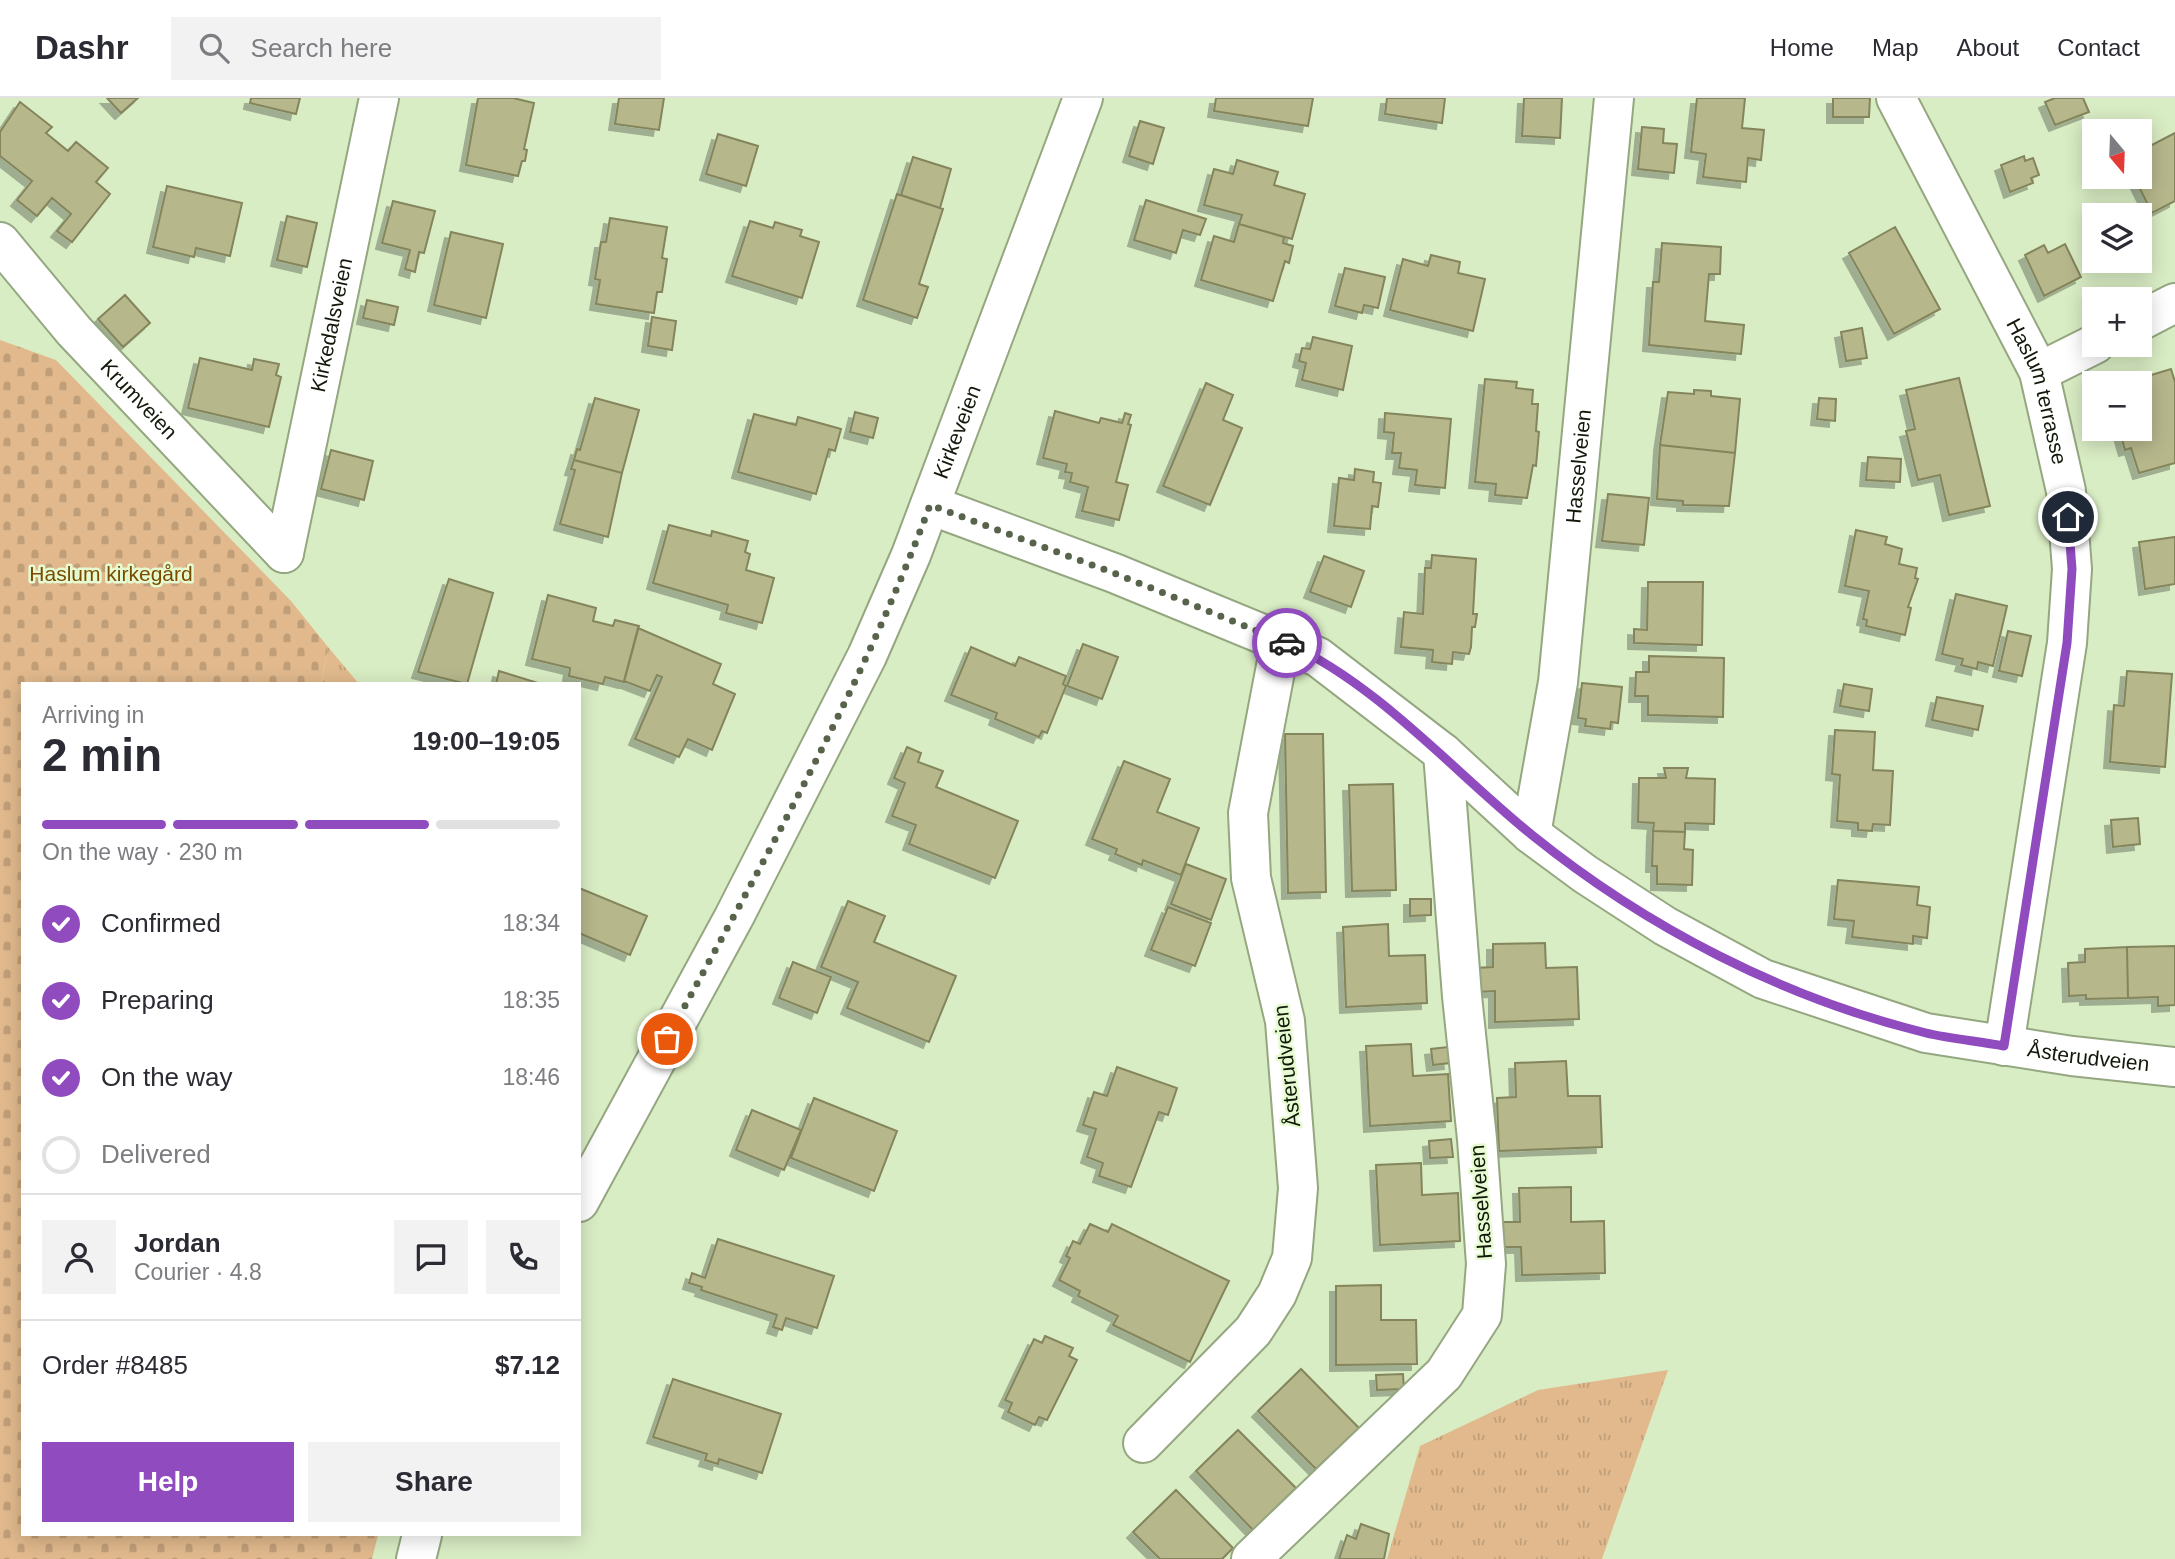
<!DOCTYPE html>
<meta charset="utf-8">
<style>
:root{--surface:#fff;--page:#f2f2f3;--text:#2b2b33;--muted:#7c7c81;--line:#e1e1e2;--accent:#904bbf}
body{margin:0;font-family:Helvetica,sans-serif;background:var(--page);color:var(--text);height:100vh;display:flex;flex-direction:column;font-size:26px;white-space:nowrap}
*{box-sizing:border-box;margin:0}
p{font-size:23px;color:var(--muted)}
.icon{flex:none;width:38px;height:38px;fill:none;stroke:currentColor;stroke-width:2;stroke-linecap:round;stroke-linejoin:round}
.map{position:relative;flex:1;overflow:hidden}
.drawer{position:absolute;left:21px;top:584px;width:560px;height:854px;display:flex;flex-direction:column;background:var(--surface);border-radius:0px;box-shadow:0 4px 18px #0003}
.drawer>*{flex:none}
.needle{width:46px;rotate:161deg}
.buttons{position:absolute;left:2082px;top:21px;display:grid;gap:14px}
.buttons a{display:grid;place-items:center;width:70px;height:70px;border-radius:0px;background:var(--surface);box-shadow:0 4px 18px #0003;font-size:35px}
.pin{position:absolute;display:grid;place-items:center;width:60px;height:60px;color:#fff;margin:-30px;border:4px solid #fff;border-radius:50%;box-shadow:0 2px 7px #0007}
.courier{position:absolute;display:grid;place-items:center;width:70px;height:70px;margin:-35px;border:5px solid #904bbf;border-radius:50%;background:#fff;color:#222;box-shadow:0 2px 9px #0007}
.headline em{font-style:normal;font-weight:800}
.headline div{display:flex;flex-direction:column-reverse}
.headline{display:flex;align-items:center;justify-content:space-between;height:119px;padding:0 21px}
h1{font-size:46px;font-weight:800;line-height:52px}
.bar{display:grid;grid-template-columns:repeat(4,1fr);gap:10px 7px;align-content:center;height:84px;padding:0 21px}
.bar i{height:9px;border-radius:5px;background:var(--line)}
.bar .on{background:var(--accent)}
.bar p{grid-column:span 4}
.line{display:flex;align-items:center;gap:18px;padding:0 21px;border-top:2px solid var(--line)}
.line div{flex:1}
.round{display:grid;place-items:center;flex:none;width:74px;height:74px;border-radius:0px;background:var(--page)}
ol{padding:0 21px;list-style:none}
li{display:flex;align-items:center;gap:21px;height:77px}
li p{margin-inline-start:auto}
li .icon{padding:7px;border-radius:50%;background:var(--accent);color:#fff;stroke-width:4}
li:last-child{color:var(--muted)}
li i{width:38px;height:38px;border:4px solid var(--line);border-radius:50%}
.cta{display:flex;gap:14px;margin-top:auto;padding:14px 21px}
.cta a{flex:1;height:80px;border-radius:0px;background:var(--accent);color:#fff;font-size:28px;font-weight:800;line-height:80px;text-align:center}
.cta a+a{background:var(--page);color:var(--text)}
header{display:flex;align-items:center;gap:42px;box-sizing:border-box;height:98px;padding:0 35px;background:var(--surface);border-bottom:2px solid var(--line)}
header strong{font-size:33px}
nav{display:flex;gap:38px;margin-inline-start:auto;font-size:24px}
.search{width:490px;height:63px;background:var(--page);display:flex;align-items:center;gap:18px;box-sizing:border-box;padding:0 24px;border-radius:0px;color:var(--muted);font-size:26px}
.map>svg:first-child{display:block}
</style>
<header>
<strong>Dashr</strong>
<div class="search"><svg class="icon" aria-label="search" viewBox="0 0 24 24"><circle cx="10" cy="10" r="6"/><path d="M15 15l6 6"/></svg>Search here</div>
<nav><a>Home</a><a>Map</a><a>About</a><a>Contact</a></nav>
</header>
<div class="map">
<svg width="2175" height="1461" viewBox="0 0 2175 1461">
<defs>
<pattern id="grass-tufts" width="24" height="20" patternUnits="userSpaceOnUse" patternTransform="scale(1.75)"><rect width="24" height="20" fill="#e1b98d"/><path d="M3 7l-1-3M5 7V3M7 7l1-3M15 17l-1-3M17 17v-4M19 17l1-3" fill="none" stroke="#c09e78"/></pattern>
<pattern id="cemetery-stones" width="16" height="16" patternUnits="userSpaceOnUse" patternTransform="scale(1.75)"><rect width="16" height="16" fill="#e1b98d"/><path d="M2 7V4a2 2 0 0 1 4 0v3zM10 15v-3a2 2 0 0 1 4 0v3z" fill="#c09e78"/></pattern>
<filter id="shadow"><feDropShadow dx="-6" dy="6" stdDeviation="0" flood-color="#0004"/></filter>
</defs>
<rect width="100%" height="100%" fill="#d9edc4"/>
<path fill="url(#grass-tufts)" d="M 328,549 L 359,586 L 321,586 Z
M 1668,1272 L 1602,1461 L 1387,1461 L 1420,1348 L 1538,1292 Z"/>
<path fill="url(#cemetery-stones)" d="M 0,242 L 56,262 L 291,503 L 328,549 L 321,586 L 23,586 L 23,1437 L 378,1437 L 372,1461 L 0,1461 Z"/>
<path fill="#b6b78b" stroke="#84855c" stroke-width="2" filter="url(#shadow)" d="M 107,0 L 138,0 L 121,15 Z
M 251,0 L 300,0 L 296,16 L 250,5 Z
M 478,0 L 513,0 L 534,5 L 524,51 L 527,52 L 525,63 L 522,63 L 518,78 L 466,67 Z
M 619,0 L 664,0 L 659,32 L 615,26 Z
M 1216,0 L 1313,0 L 1308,28 L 1214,13 Z
M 1387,0 L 1445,0 L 1442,25 L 1385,16 Z
M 1524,0 L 1562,0 L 1560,40 L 1522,38 Z
M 1697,0 L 1745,0 L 1742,30 L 1764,32 L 1761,62 L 1748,60 L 1746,84 L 1703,79 L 1706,56 L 1691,54 Z
M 1833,0 L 1870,0 L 1869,19 L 1833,19 Z
M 2055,0 L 2083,0 L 2089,14 L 2055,27 L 2045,4 Z
M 20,4 L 52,29 L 46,35 L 68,53 L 76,44 L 108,70 L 96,84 L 110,96 L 72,144 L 57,133 L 71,116 L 52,100 L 37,118 L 17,102 L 32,83 L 0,58 L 0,34 Z
M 1140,23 L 1164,30 L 1153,66 L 1129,58 Z
M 1642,29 L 1664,31 L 1663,45 L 1677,46 L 1674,75 L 1638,71 Z
M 2175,35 L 2175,103 L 2152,115 L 2134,79 L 2140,79 L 2140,53 Z
M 718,36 L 758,48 L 746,88 L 706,76 Z
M 2024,58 L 2025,63 L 2033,60 L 2039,77 L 2031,80 L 2033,85 L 2010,94 L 2001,67 Z
M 913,59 L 951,71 L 940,110 L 901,97 Z
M 1237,62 L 1278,74 L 1274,87 L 1305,96 L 1292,141 L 1239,126 L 1242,117 L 1204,107 L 1214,71 L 1233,76 Z
M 167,88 L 242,105 L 230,158 L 196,150 L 194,159 L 153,149 Z
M 897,96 L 943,111 L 919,186 L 928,189 L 917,220 L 863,202 Z
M 1146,102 L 1206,121 L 1200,137 L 1183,132 L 1176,155 L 1134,142 Z
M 393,103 L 435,113 L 424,155 L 419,154 L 415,174 L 405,171 L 410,152 L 382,145 Z
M 287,118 L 317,125 L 307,169 L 277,162 Z
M 610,120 L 667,129 L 662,160 L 667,161 L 662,194 L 657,194 L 654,215 L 596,206 L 600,182 L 595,181 L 601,144 L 606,144 Z
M 750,123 L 773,130 L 775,124 L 802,132 L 800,138 L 819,144 L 802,200 L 732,178 Z
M 1239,126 L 1284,139 L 1283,145 L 1293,148 L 1289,165 L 1285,163 L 1273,203 L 1201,182 L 1214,138 L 1234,144 Z
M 1895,129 L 1940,211 L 1894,236 L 1849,155 Z
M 451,134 L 503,146 L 486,220 L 434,207 Z
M 1662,145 L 1721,149 L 1720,176 L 1709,176 L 1705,223 L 1744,227 L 1741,256 L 1649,247 L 1653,184 L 1659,184 Z
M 2065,146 L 2081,179 L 2044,198 L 2025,157 L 2044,147 L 2048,155 Z
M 1431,157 L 1460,164 L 1458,175 L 1485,181 L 1473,233 L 1390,212 L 1403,161 L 1428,168 Z
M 1345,170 L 1385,179 L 1378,210 L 1364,207 L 1362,215 L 1335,208 Z
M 125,197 L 150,225 L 123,249 L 98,221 Z
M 367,202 L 398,209 L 394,227 L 363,220 Z
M 652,219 L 676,223 L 672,252 L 648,248 Z
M 1862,230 L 1867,260 L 1846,263 L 1841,234 Z
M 1313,239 L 1352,248 L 1343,292 L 1302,282 L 1306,265 L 1299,263 L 1302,250 L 1310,251 Z
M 200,260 L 252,272 L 254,261 L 279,266 L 276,277 L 281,279 L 269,329 L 188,310 Z
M 2171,271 L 2175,284 L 2175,365 L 2139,375 L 2131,350 L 2125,352 L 2119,331 L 2140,331 L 2140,285 L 2125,285 Z
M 1959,280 L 1990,408 L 1949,417 L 1940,377 L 1918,382 L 1906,333 L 1915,331 L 1906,292 Z
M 1485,281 L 1517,284 L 1516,290 L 1533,292 L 1532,306 L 1538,306 L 1536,333 L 1539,334 L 1536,368 L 1533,367 L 1527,400 L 1495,397 L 1496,386 L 1475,384 Z
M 1206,285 L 1233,297 L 1223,322 L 1242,330 L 1210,407 L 1163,388 Z
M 1694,292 L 1711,293 L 1711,298 L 1740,301 L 1735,355 L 1660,347 L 1668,294 L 1694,296 Z
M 595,300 L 639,312 L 622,375 L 574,362 L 577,351 L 580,352 Z
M 1819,300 L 1836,301 L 1835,323 L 1817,321 Z
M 1055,313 L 1099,325 L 1101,320 L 1122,325 L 1125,315 L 1131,317 L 1128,326 L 1131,327 L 1116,384 L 1128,387 L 1119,422 L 1082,413 L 1088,389 L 1070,384 L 1072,375 L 1065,374 L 1067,366 L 1043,360 Z
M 855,314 L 878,320 L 873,340 L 850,334 Z
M 1385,315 L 1451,321 L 1445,390 L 1415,387 L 1417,372 L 1399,370 L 1401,355 L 1392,355 L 1394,335 L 1384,334 Z
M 754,316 L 796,327 L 798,319 L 841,331 L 835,353 L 829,351 L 816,396 L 738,374 Z
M 1660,347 L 1735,355 L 1729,408 L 1683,407 L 1683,403 L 1657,401 Z
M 331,352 L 373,363 L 364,402 L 321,391 Z
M 1868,359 L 1901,361 L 1900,384 L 1866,382 Z
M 574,362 L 622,375 L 608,439 L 560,426 L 575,372 L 571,371 Z
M 1355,371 L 1374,374 L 1373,384 L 1381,385 L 1378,409 L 1372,408 L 1370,431 L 1334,428 L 1339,380 L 1354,382 Z
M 1608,396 L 1649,400 L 1644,447 L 1602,443 Z
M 669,427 L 711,438 L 712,433 L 748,443 L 745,454 L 750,456 L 746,472 L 774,480 L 762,525 L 726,515 L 728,507 L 653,485 Z
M 1856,432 L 1887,439 L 1885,446 L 1902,451 L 1899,466 L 1917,470 L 1915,480 L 1918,481 L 1908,509 L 1911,510 L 1905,537 L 1866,528 L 1867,522 L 1863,521 L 1869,493 L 1845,488 Z
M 2175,439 L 2175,486 L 2145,491 L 2139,444 Z
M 1432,457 L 1476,461 L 1473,516 L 1477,516 L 1475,529 L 1472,529 L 1471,549 L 1469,556 L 1453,554 L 1452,566 L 1432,564 L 1433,552 L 1401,549 L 1404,514 L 1423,516 L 1425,470 L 1431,470 Z
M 1324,458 L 1364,473 L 1351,509 L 1310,494 Z
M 449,481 L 493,495 L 467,586 L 418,574 Z
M 1648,484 L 1703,484 L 1702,547 L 1634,545 L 1634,531 L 1647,532 Z
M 1956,496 L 2007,508 L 1993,568 L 1978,564 L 1977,571 L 1961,567 L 1963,561 L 1942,556 Z
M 548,497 L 596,510 L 593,523 L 613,528 L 615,522 L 639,528 L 624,584 L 605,579 L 603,586 L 569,578 L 570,570 L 532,561 Z
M 638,530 L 721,566 L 713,586 L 735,596 L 712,652 L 688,641 L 679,659 L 635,641 L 662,579 L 657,577 L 650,593 L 624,583 Z
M 2008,533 L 2031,538 L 2022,578 L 1999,573 Z
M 1083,546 L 1118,559 L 1102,601 L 1067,588 Z
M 971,549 L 1015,568 L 1019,559 L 1066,578 L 1063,586 L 1066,588 L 1047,635 L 1042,633 L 1039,639 L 995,621 L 997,615 L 951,597 Z
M 1649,558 L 1724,560 L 1723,619 L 1648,617 L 1648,598 L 1635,598 L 1636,574 L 1649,574 Z
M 499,573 L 541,586 L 496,586 Z
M 2127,573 L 2172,576 L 2165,669 L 2110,664 L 2114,607 L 2124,608 Z
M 1582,585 L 1622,589 L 1618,625 L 1611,624 L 1610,631 L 1585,628 L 1586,621 L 1578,620 Z
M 1844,586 L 1872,591 L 1869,613 L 1840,608 Z
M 1937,599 L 1983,608 L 1978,632 L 1932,622 Z
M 1835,632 L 1875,634 L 1873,672 L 1893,673 L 1890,727 L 1873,726 L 1872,733 L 1858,732 L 1858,725 L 1837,723 L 1840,677 L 1832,676 Z
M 1285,636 L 1323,636 L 1326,794 L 1288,795 Z
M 907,649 L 921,655 L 918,664 L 943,673 L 936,689 L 1018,723 L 995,780 L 909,746 L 916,727 L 892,718 L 905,685 L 894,680 Z
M 1124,663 L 1170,681 L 1157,714 L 1199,730 L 1181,777 L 1143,762 L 1142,767 L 1115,756 L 1117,751 L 1092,741 Z
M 1664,670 L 1688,670 L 1686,680 L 1715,681 L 1714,726 L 1685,725 L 1685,734 L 1653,733 L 1654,725 L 1638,724 L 1639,680 L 1666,680 Z
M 1393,686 L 1396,792 L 1352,793 L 1349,687 Z
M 2138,720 L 2140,746 L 2113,749 L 2111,722 Z
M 1653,733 L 1685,734 L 1684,751 L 1693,752 L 1692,787 L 1657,786 L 1657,768 L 1652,768 Z
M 1186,766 L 1226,781 L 1211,822 L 1171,806 Z
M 1838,782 L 1919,789 L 1917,807 L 1930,809 L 1927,840 L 1913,838 L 1913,846 L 1852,839 L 1854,823 L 1834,821 Z
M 579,790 L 647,818 L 630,857 L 579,835 Z
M 1410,801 L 1431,801 L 1431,817 L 1410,818 Z
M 848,803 L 885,818 L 874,844 L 956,878 L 929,944 L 847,910 L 858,884 L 821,869 Z
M 1168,809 L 1211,825 L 1195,868 L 1151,852 Z
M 1388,826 L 1389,858 L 1425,857 L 1427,905 L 1346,909 L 1343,829 Z
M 1545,845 L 1546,870 L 1577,869 L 1579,921 L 1495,924 L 1495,893 L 1476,894 L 1475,870 L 1493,869 L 1493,846 Z
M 2175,848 L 2175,907 L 2158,908 L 2158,899 L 2128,900 L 2127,849 Z
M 2127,849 L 2128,900 L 2086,901 L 2086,897 L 2069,898 L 2068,865 L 2085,864 L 2085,851 Z
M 793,864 L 831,879 L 817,915 L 779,900 Z
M 1411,946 L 1413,978 L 1448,976 L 1451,1023 L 1370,1028 L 1366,948 Z
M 1448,949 L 1450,965 L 1433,967 L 1431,951 Z
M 1566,963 L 1568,998 L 1600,998 L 1602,1049 L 1499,1053 L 1497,1000 L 1516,999 L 1515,965 Z
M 1117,969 L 1177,990 L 1168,1017 L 1159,1014 L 1131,1089 L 1099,1078 L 1103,1065 L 1087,1059 L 1096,1031 L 1083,1027 L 1094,994 L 1107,998 Z
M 814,1000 L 897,1033 L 874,1093 L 791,1060 Z
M 752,1012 L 801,1032 L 784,1072 L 736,1052 Z
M 1451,1041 L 1453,1059 L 1430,1060 L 1429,1043 Z
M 1421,1065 L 1422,1097 L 1458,1095 L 1460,1143 L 1380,1147 L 1376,1067 Z
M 1571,1089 L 1571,1124 L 1604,1123 L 1605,1175 L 1522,1177 L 1521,1149 L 1502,1149 L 1501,1124 L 1520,1124 L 1519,1090 Z
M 1090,1126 L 1108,1134 L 1112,1126 L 1229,1183 L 1190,1264 L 1113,1227 L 1118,1218 L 1078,1198 L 1080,1193 L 1059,1182 L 1070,1160 L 1066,1158 L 1073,1143 L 1080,1146 Z
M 718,1141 L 834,1178 L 817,1230 L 786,1220 L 782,1232 L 773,1229 L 777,1217 L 701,1192 L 702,1189 L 689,1185 L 692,1175 L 705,1180 Z
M 1381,1187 L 1381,1222 L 1416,1222 L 1417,1266 L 1336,1267 L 1336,1188 Z
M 1045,1238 L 1073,1250 L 1069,1258 L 1077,1262 L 1047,1322 L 1039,1319 L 1035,1327 L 1008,1314 L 1012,1305 L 1005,1302 L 1034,1241 L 1042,1245 Z
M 1301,1271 L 1359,1330 L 1316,1371 L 1258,1313 Z
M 1403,1276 L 1404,1291 L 1377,1292 L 1376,1277 Z
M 673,1281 L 781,1316 L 762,1375 L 719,1361 L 718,1366 L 705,1362 L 707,1356 L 653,1339 Z
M 1238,1332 L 1296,1390 L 1253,1432 L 1196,1373 Z
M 1176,1392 L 1233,1450 L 1222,1461 L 1160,1461 L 1133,1434 Z
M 1361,1426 L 1389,1436 L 1384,1461 L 1339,1461 L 1347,1437 L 1356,1441 Z"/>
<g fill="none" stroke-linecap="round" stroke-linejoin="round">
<g stroke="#94a780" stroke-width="42">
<g id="minor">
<path id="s1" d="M 1896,0 L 2039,274 L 2066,393 L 2072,471 L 2067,545 L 2004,948"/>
<path id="s2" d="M 0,144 L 74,233 L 284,455"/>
<path d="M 2140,223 L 2175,205"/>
<path d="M 2039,274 L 2095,246"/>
<path id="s3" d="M 930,407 L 1114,475 L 1318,559 L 1443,655 L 1531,736 L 1585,776 L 1665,828 L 1763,881 L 1926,935 L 2072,958 L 2175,969"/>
<path id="s4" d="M 284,455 L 379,0"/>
<path id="s5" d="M 1531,736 L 1558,584 L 1614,0"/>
<path d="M 1143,1345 L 1253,1233 L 1277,1196 L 1292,1160 L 1298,1090 L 1285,923 L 1251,780 L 1248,715 L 1281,542"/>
<path d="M 1251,1461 L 1444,1276 L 1482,1217 L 1486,1166 L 1477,1041 L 1462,898 L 1443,655"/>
</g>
</g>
<g stroke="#94a780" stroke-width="42">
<g id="secondary">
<path id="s6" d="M 579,1104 L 734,819 L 867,558 L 911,457 L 1083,0"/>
<path d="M 416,1461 L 422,1437"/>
</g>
</g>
<use href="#minor" stroke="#fff" stroke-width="38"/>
<use href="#secondary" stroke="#fff" stroke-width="38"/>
</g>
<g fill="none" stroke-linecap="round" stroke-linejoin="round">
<path stroke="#58634b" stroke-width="7" stroke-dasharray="0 12.6" d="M 667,941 C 761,767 861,593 930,407 L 1114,475 L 1287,545"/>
<path stroke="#904bbf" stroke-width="9" d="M 1287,545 C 1379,587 1454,674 1532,737 C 1646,829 1783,900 1926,935 C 1951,941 1978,943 2004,948 L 2067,545 L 2072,471 L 2068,419"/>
</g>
<g text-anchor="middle" stroke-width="5" stroke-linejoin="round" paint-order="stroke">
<g font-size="21" fill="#12190a" stroke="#e6fbd1">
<text dy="7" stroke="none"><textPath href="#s4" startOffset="233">Kirkedalsveien</textPath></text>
<text dy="7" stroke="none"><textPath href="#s1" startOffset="327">Haslum terrasse</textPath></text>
<text dy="7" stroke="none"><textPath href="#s2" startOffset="210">Krumveien</textPath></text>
<text dy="7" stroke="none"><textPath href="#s6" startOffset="859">Kirkeveien</textPath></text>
<text dy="7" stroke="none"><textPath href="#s5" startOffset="371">Hasselveien</textPath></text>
<text dy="7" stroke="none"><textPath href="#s3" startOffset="1304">Åsterudveien</textPath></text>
<text transform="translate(1287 968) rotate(-96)" y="7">Åsterudveien</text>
<text transform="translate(1481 1104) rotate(-94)" y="7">Hasselveien</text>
</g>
<g font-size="21" fill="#7a4b00" stroke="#e6fbd1">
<text x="111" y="483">Haslum kirkegård</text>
</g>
</g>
</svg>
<div class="buttons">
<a><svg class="needle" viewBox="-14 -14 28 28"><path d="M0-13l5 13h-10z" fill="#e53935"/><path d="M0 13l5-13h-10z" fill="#7c7c81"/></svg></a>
<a><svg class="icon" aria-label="layers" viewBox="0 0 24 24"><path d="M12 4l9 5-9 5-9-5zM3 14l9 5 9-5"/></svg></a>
<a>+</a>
<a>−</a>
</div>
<div class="pin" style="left:667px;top:941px;background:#ea580c"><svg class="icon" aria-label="bag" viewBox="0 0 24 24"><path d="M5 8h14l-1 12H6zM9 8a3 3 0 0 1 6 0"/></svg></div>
<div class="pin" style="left:2068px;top:419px;background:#1f2937"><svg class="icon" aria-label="home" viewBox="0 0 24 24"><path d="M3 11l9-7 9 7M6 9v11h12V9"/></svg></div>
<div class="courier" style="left:1287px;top:545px"><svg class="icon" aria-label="car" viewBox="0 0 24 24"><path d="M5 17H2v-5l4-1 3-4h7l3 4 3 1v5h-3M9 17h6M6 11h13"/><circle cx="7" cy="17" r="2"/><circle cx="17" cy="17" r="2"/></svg></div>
<section class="drawer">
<div class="headline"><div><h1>2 min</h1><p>Arriving in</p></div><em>19:00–19:05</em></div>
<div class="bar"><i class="on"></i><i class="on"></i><i class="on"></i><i></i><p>On the way · 230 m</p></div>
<ol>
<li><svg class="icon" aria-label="check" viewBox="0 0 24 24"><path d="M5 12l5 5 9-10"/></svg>Confirmed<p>18:34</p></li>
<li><svg class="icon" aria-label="check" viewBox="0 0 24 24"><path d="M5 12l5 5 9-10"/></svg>Preparing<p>18:35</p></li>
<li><svg class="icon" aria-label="check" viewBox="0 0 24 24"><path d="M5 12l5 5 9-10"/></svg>On the way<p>18:46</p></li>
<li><i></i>Delivered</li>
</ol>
<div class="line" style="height:126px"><a class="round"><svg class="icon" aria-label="person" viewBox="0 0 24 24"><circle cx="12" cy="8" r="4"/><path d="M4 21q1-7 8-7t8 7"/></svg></a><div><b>Jordan</b><p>Courier · 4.8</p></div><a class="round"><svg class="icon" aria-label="chat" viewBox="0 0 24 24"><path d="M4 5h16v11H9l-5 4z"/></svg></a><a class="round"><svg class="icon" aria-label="phone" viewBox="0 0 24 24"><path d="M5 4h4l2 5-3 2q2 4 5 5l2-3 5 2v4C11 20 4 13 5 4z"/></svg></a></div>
<div class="line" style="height:91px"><div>Order #8485</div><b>$7.12</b></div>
<div class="cta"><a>Help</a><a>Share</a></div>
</section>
</div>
